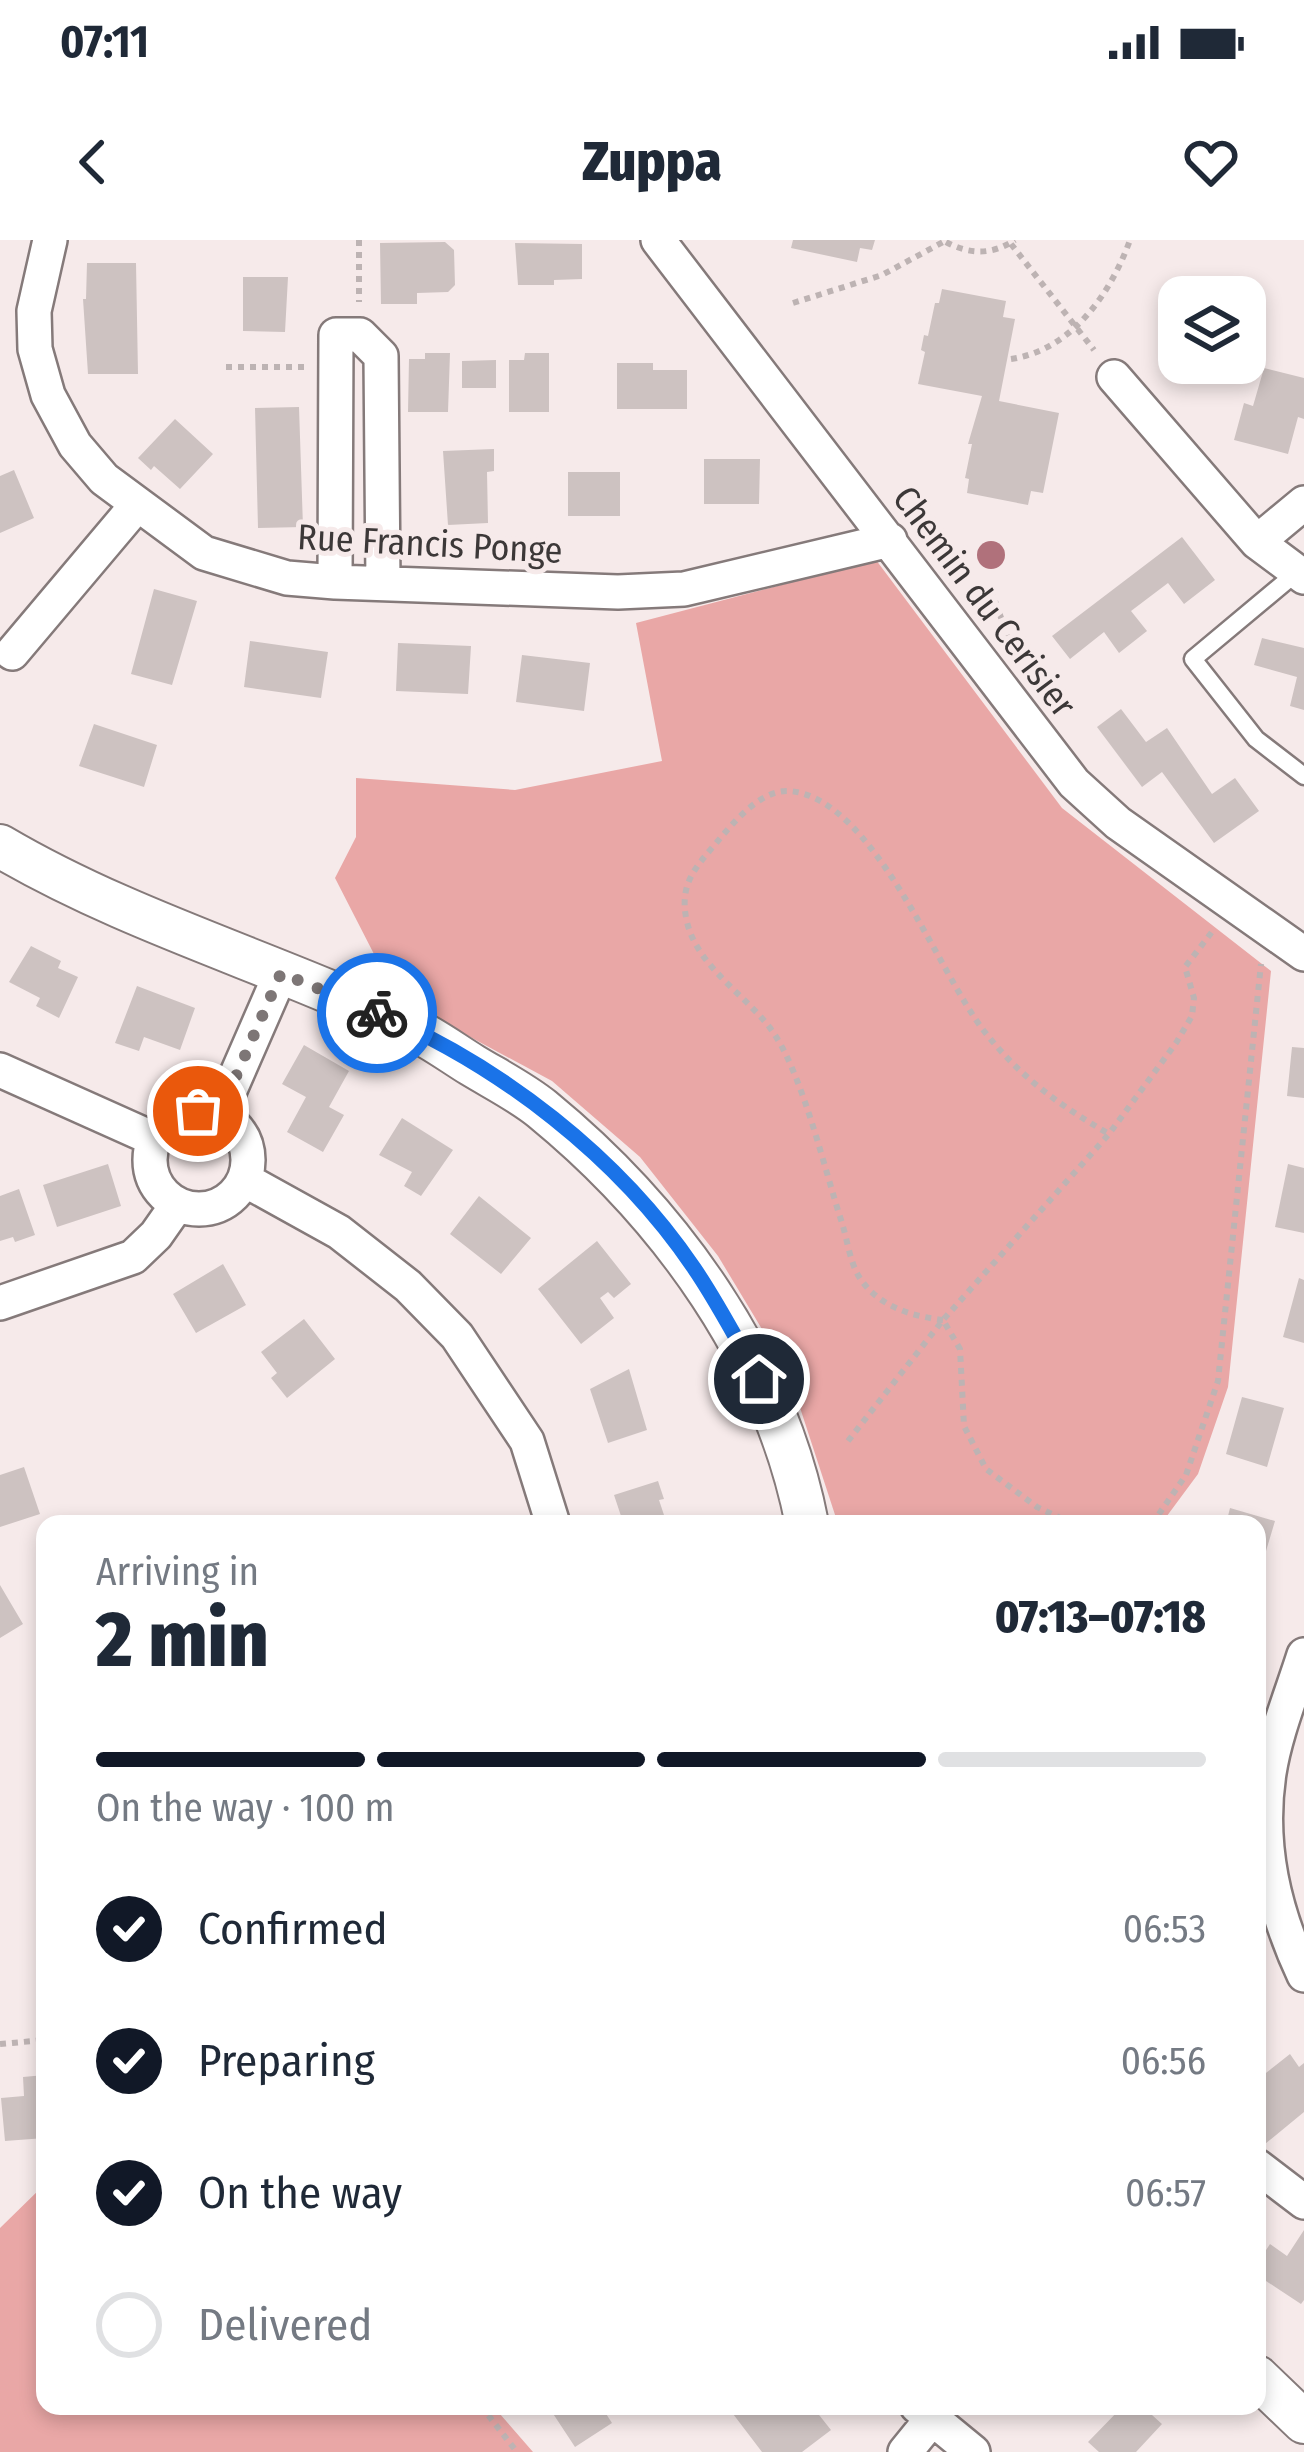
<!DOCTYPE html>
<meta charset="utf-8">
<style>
:root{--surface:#fff;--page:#f2f2f3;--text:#1f2937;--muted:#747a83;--line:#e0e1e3;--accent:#111827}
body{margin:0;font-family:"Fira Sans Condensed",sans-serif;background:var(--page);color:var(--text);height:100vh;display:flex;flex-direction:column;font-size:45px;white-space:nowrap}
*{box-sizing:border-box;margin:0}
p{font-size:39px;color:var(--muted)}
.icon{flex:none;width:66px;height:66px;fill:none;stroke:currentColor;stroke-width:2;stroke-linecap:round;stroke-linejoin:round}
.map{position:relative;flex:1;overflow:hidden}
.sheet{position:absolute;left:36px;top:1275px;width:1230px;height:900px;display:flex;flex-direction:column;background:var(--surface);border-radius:24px;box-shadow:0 6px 18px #0003}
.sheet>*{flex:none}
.buttons{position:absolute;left:1158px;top:36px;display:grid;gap:24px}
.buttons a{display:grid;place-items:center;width:108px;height:108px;border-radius:24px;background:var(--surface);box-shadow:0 6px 18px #0003;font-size:60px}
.pin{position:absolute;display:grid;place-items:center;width:102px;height:102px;color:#fff;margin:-51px;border:6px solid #fff;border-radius:50%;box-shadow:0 3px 12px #0007}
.courier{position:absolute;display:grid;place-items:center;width:120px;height:120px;margin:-60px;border:9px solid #1a73e8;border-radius:50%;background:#fff;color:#222;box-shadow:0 3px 15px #0007}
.head em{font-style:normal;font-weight:800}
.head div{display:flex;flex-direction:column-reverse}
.head{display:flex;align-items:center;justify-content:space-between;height:204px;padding:0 60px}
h1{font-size:78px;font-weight:800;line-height:90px}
.bar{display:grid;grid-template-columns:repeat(4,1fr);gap:18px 12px;align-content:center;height:144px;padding:0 60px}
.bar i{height:15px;border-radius:9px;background:var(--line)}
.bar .active{background:var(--accent)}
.bar p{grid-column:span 4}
ol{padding:0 60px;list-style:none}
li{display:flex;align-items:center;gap:36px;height:132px}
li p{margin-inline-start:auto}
li .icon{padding:12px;border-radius:50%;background:var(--accent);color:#fff;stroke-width:4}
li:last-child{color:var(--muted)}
li i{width:66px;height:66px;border:6px solid var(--line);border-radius:50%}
.status{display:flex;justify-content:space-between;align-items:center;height:84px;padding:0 60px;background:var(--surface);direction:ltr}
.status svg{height:33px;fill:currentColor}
header{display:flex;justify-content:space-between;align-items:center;height:156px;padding:0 60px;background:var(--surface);font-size:54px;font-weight:800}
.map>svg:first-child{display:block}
</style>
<div class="status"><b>07:11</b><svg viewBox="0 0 49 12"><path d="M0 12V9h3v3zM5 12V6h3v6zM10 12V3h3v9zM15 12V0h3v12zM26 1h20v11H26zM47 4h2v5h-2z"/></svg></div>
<header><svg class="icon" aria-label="back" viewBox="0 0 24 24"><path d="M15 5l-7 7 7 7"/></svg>Zuppa<svg class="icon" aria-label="heart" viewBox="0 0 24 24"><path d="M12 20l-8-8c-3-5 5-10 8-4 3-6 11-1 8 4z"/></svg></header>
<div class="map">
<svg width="1304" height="2212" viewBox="0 0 1304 2212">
<rect width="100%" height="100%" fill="#f6eaea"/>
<path fill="#e9a7a6" d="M 876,320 L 1062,568 L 1271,731 L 1228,1147 L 1198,1234 L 1161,1284 L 838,1284 L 789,1134 L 718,1016 L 640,917 L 552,841 L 396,757 L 335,638 L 356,597 L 356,538 L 515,550 L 662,521 L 636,383 Z
M 45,1944 L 45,2166 L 493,2166 L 533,2212 L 0,2212 L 0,1988 Z"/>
<path fill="#cdc2c1" d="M 793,0 L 875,0 L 872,10 L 860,8 L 857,22 L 791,8 Z
M 445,2 L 454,10 L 455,45 L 448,52 L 417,53 L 417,64 L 381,64 L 380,3 Z
M 515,3 L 582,4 L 582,39 L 554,40 L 554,45 L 518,45 Z
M 87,23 L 136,23 L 138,134 L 88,134 L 83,59 L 86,59 Z
M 243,37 L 288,37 L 285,92 L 243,91 Z
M 942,49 L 1006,61 L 1003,77 L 1015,79 L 999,161 L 1059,173 L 1043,253 L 1031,251 L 1028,265 L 967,253 L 969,239 L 965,238 L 972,204 L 968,204 L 982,156 L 918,144 L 925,112 L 921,110 L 924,95 L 928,96 L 935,63 L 939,63 Z
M 425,113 L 450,113 L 448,172 L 408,172 L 409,119 L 425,119 Z
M 525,113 L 549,113 L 549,172 L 509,172 L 509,120 L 524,120 Z
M 496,120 L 496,148 L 462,148 L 462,121 Z
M 617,123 L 653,123 L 653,130 L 687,130 L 687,169 L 617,169 Z
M 1264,128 L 1304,138 L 1304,179 L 1298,177 L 1288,214 L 1234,200 L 1244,163 L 1253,166 Z
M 299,167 L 303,287 L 258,288 L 255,168 Z
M 175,179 L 213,214 L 180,249 L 154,226 L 151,230 L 138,218 Z
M 494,209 L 494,231 L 487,232 L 488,283 L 448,285 L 443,211 Z
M 704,219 L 760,219 L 759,264 L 704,264 Z
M 14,230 L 34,278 L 0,293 L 0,236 Z
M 568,232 L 620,232 L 620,276 L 568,276 Z
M 1182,297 L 1215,340 L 1184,364 L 1168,343 L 1131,371 L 1147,391 L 1119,413 L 1104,392 L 1070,419 L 1052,396 Z
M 154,349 L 197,361 L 172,445 L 131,434 Z
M 1262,398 L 1304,408 L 1304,470 L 1290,466 L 1297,437 L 1254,425 Z
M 250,401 L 328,412 L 321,458 L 244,447 Z
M 398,403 L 471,406 L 468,454 L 396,451 Z
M 522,415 L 590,423 L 584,471 L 516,462 Z
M 1121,469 L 1146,502 L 1167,488 L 1212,554 L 1235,538 L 1259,571 L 1214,603 L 1162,532 L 1142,547 L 1097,487 Z
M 94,484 L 157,505 L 144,547 L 79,526 Z
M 31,706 L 61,721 L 58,728 L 78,737 L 59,778 L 36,766 L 40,758 L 9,742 Z
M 137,746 L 195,768 L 180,810 L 144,797 L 139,811 L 115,803 Z
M 304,805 L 349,831 L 329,867 L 344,875 L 323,912 L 287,892 L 306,857 L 282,844 Z
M 1292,807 L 1304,808 L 1304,858 L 1287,856 Z
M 402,878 L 453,910 L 421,956 L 404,946 L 412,932 L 379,915 Z
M 108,924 L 121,966 L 57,987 L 43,945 Z
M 1288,924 L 1304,928 L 1304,993 L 1275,987 Z
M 19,949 L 35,995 L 15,1002 L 13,997 L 0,1001 L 0,956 Z
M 479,956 L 531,998 L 501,1034 L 450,994 Z
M 597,1001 L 631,1044 L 614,1058 L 608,1052 L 600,1058 L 614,1078 L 581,1104 L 538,1049 Z
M 223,1024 L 246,1065 L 196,1093 L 173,1054 Z
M 1299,1038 L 1304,1040 L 1304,1103 L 1283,1097 Z
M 304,1079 L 335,1119 L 287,1158 L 271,1138 L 277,1133 L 261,1112 Z
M 629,1129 L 647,1190 L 608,1203 L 590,1149 Z
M 1242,1157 L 1284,1168 L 1267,1227 L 1226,1214 Z
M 24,1227 L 40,1274 L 0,1287 L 0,1235 Z
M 658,1241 L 664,1259 L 659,1260 L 667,1284 L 613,1284 L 612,1279 L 621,1276 L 614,1255 Z
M 1230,1268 L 1275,1281 L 1258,1338 L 1257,1284 L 1226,1284 Z
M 0,1345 L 23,1384 L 0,1398 Z
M 1290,1814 L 1299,1827 L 1304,1823 L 1304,1872 L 1265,1904 L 1257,1894 L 1257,1840 Z
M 45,1835 L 45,1898 L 5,1901 L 1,1858 L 24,1856 L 23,1837 Z
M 1304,1990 L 1304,2060 L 1301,2064 L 1257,2035 L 1257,2024 L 1270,2004 L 1287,2016 Z
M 548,2166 L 601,2166 L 612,2183 L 575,2207 Z
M 727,2166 L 812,2166 L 831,2190 L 802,2212 L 762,2212 Z
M 1123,2166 L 1142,2166 L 1162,2184 L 1136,2212 L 1099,2212 L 1088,2202 Z"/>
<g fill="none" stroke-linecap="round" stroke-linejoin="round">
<g stroke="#857a7a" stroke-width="21">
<path id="service" d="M 1296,333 L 1193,419 L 1256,499 L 1304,536"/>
</g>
<g stroke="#857a7a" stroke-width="38">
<path id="minor" d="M 50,0 L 34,71 L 35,109 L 48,155 L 75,205 L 104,239 L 204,313 L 287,338 L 335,342 L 618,352 L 684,349 L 890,300
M 658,0 L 1074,543 L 1118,583 L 1304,714
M 1114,137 L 1257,302 L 1304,337
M 1257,302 L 1304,263
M 335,342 L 336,95 L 360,95 L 381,116 L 383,342
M 12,413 L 136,266
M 0,830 L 154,899
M150 920a49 49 0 1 1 98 0a49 49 0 1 1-98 0Z
M 219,875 L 281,733
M 245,940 L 339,992 L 408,1046 L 457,1096 L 527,1201 L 553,1284
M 0,1063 L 133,1017 L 156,995 L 177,965
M 1304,1415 C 1292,1453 1275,1494 1269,1533 C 1258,1605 1274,1671 1304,1735
M 1257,1926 L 1304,1962
M 917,2166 L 973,2212
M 905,2212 L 931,2180"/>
</g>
<g stroke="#857a7a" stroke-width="46">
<path id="tertiary" d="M 0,606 C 129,682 275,723 409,787 C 431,797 451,812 472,825 C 495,839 521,852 542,869 C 670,974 775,1119 807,1284
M 1257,2137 L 1304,2182"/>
</g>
<path stroke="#bdb3b3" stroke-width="6" stroke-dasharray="6 6" stroke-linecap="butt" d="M 359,0 L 359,62
M 946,2 C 970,15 992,15 1015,0
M 1011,4 L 1094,110
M 793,63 L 882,35 L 945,1
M 1011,119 C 1072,110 1111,53 1130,0
M 226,127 L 307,127
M 991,350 L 1008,397
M 943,1080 C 911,1076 876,1066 858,1035 C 850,1021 847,999 842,983 C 825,931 804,840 775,795 C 751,758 698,729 687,682 C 678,644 696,627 717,602 C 734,582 760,550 789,551 C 873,557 938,732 984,791 C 1020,837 1059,865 1109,894
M 848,1201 L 943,1080
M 1073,1284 L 1037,1267 L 986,1229 L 964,1186 L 960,1109 L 943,1080 L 1109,894 L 1176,803 L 1192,776 L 1194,758 L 1185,727 L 1215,688
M 1152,1284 L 1186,1235 L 1218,1141 L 1261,724
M 0,1804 L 45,1800
M 481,2166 L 517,2212"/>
<use href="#service" stroke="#fff" stroke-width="16"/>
<use href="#minor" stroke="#fff" stroke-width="33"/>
<use href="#tertiary" stroke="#fff" stroke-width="42"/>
</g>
<circle fill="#b0717b" cx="991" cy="315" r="14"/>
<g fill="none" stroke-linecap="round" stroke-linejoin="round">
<path stroke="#7d7676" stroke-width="12" stroke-dasharray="0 21.6" d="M 198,871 L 219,875 L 281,733 L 377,773"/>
<path stroke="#1a73e8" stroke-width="15" d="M 377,773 C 500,825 619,917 694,1028 C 718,1063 738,1102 759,1139"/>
</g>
<g text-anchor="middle" stroke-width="10" stroke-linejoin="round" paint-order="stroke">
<g font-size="36" fill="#3c3838" stroke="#f6eaea">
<text transform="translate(430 303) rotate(3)" y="13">Rue Francis Ponge</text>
<text transform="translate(985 361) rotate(53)" y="13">Chemin du Cerisier</text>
</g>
</g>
</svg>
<div class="buttons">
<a><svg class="icon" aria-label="layers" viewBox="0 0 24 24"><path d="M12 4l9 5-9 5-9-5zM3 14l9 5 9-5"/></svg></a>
</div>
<div class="pin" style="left:198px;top:871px;background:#ea580c"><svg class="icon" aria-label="bag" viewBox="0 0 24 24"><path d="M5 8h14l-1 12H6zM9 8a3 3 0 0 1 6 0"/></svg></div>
<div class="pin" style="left:759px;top:1139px;background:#1f2937"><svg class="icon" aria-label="home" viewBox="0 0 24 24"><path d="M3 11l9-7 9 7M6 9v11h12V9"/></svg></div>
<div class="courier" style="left:377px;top:773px"><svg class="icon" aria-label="bike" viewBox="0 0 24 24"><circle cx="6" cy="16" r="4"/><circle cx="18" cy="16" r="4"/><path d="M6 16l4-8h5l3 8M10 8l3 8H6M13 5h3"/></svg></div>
<section class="sheet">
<div class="head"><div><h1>2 min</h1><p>Arriving in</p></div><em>07:13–07:18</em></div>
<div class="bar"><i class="active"></i><i class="active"></i><i class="active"></i><i></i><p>On the way · 100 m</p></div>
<ol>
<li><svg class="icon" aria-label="check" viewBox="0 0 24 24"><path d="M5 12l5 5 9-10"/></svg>Confirmed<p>06:53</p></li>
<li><svg class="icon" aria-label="check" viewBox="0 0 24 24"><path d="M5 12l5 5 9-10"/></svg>Preparing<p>06:56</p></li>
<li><svg class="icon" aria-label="check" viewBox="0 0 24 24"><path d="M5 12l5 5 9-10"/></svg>On the way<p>06:57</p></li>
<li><i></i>Delivered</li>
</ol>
</section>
</div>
